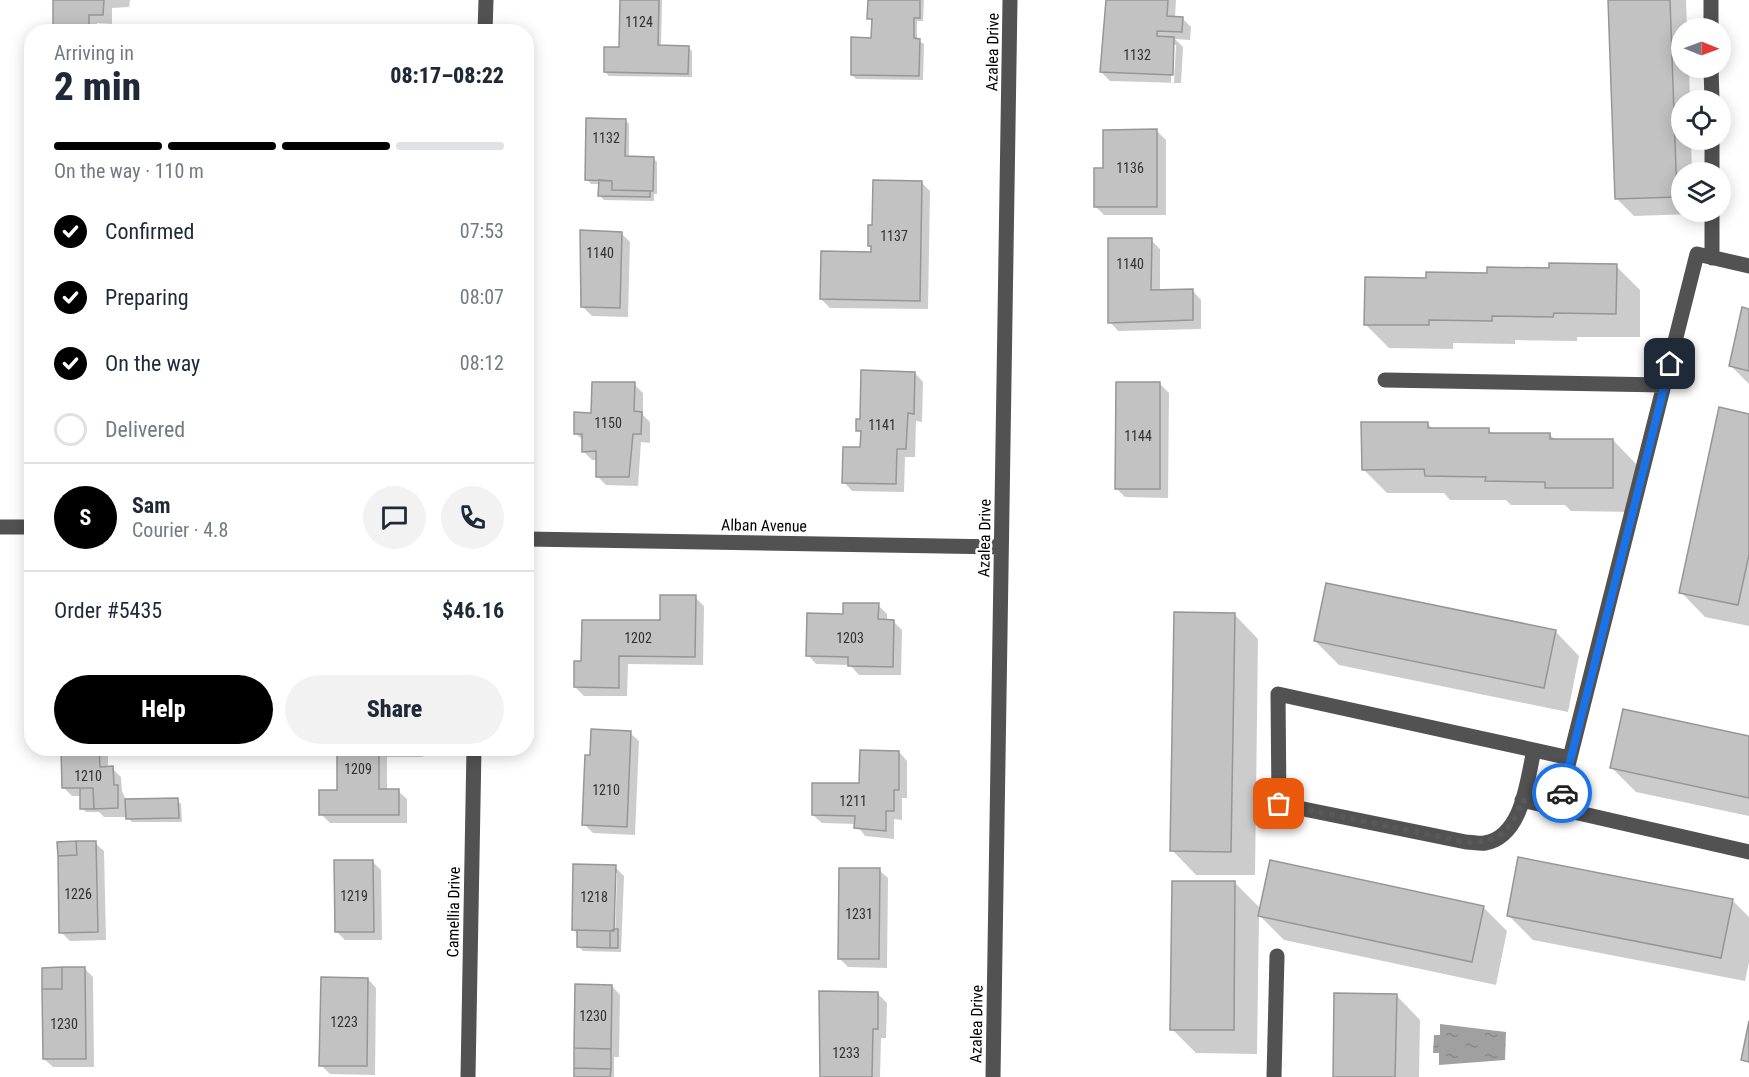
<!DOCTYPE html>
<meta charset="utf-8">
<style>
:root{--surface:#fff;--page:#f2f2f3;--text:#1f2937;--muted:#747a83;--line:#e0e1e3;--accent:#000}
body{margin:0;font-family:"Roboto Condensed",sans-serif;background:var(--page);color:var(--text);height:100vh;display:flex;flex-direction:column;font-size:22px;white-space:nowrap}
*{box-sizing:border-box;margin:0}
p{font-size:20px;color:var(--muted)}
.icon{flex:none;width:33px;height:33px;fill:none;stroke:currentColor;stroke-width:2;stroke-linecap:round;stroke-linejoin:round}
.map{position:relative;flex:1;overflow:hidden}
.sheet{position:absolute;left:24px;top:24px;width:510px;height:732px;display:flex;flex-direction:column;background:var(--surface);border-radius:24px;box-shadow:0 3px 15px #0003}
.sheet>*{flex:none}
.needle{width:39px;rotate:91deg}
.fabs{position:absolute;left:1671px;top:18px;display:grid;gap:12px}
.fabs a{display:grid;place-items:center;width:60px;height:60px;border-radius:50%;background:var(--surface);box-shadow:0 3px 15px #0003;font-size:30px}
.pin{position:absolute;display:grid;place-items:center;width:51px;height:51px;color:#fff;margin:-26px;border-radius:12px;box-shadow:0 3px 9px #0006}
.courier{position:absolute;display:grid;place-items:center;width:60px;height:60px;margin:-30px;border:4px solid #1a73e8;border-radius:50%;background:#fff;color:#222;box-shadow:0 2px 8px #0007}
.head em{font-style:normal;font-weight:800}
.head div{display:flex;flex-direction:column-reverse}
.head{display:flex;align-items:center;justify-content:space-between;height:102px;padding:0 30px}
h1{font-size:39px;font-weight:800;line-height:45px}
.bar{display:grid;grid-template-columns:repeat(4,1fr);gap:9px 6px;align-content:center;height:72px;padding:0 30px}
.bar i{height:8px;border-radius:4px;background:var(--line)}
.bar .active{background:var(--accent)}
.bar p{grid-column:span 4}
.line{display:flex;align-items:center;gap:15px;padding:0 30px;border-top:2px solid var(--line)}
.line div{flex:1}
.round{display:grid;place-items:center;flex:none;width:63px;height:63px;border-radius:32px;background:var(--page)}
ol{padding:0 30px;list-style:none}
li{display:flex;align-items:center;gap:18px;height:66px}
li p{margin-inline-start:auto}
li .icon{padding:6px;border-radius:50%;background:var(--accent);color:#fff;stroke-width:4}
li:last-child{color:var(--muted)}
li i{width:33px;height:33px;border:3px solid var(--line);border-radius:50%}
.action{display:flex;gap:12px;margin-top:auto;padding:12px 30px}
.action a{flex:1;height:69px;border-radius:36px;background:var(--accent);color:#fff;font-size:24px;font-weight:800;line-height:69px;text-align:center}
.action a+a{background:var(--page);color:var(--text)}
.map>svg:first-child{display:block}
</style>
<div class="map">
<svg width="1749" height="1077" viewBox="0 0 1749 1077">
<defs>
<pattern id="water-ripples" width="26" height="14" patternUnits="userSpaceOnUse" patternTransform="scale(1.5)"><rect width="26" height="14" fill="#a0a0a0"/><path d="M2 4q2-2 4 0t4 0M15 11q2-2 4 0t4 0" fill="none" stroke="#888"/></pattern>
</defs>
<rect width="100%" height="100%" fill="#fff"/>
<path fill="url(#water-ripples)" d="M 1440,1024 L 1506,1032 L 1505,1060 L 1439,1065 L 1439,1053 L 1433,1053 L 1434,1035 L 1440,1035 Z"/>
<path fill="#0003" fill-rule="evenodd" d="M 54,0 L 130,0 L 129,7 L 112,8 L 112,24 L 97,23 L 97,32 L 54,32 Z
M 622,0 L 662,0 L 661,46 L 688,47 L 692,51 L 692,77 L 609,76 L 605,72 L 621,49 Z
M 869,0 L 924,0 L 923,21 L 917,21 L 917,40 L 924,44 L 923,80 L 856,79 L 852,75 L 873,39 Z
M 1108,0 L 1176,0 L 1175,18 L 1182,18 L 1191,27 L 1190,40 L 1175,39 L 1183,47 L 1181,83 L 1110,81 L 1101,72 ZM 1173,45 L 1176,45 L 1174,83 L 1171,83 Z
M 1610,0 L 1686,0 L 1687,28 L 1682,28 L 1682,68 L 1689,68 L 1690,100 L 1682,100 L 1682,140 L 1691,140 L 1692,172 L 1682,172 L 1682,212 L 1694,214 L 1634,216 L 1616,198 Z
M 625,120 L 629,124 L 629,158 L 653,158 L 657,162 L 657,194 L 654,194 L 654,201 L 604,200 L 600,196 L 600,184 L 591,184 L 587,180 Z
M 1157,131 L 1166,140 L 1166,215 L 1104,215 L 1095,206 L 1104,170 Z
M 921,182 L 930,191 L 928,309 L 830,308 L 821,299 L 873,253 L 869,245 L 874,227 Z
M 581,232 L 621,233 L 630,242 L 628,317 L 592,316 L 583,307 Z
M 1151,240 L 1160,249 L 1160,291 L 1193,291 L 1201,300 L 1201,329 L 1118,331 L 1110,322 Z
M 1616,266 L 1640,290 L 1640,337 L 1577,337 L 1577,341 L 1515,340 L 1515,344 L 1453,343 L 1453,349 L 1389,348 L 1365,324 L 1428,279 Z
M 1749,310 L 1749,384 L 1731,366 Z
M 915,373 L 923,382 L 922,422 L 916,421 L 915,457 L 905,457 L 904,492 L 852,491 L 844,482 L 862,449 L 862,435 L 858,430 L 862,421 Z
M 634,384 L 643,393 L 643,415 L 650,422 L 650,443 L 641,442 L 638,486 L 606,485 L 597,476 L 597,460 L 592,460 L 583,451 L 584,441 L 575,433 L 592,414 Z
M 1160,384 L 1169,393 L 1168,498 L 1125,497 L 1116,488 Z
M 1749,415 L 1749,626 L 1705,617 L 1681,592 Z
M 1428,424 L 1433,429 L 1488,429 L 1493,434 L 1550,435 L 1556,440 L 1613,440 L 1637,465 L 1636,512 L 1571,511 L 1565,505 L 1511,505 L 1506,500 L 1450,500 L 1444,493 L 1387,493 L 1363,469 Z
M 695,597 L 704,606 L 703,665 L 628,664 L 627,696 L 584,696 L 575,687 L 583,663 L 661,622 Z
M 878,605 L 887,614 L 887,621 L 893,621 L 902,630 L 901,675 L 859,675 L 850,665 L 816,664 L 808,655 L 845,616 Z
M 1234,614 L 1258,639 L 1255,875 L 1196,875 L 1172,850 Z
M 1555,631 L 1579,656 L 1568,712 L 1339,665 L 1315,641 Z
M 630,733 L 639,741 L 635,835 L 593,833 L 584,824 L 591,757 Z
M 1749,737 L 1749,816 L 1636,792 L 1612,768 Z
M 63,748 L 120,748 L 120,755 L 108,755 L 108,768 L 112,768 L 121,777 L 122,791 L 126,800 L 177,800 L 181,804 L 182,822 L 132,822 L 127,817 L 104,817 L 99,812 L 86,812 L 82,808 L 81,796 L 72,796 L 63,787 Z
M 339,748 L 423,748 L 423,757 L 387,757 L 387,790 L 398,791 L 407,799 L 407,823 L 330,823 L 321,814 L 339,792 Z
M 899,752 L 907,761 L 907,798 L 902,798 L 902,820 L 894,819 L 894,839 L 865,836 L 856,824 L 822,823 L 813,815 L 861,785 Z
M 95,843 L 104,851 L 106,940 L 70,941 L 61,932 Z
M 372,861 L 381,870 L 382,940 L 345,940 L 337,932 Z
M 615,867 L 624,876 L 621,952 L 583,951 L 579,947 L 579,935 L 573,929 ZM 614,873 L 617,873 L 615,937 L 612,937 Z
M 879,870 L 888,878 L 887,968 L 848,967 L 839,958 Z
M 1235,883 L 1261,909 L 1483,907 L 1507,931 L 1496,985 L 1284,940 L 1259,915 L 1257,1054 L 1196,1053 L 1172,1029 Z
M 1732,900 L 1749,917 L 1749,962 L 1745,981 L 1533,940 L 1508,915 Z
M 84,968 L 93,977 L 94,1067 L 53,1067 L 44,1059 Z
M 368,979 L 376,988 L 375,1075 L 330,1074 L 321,1065 Z
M 612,986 L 620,995 L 619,1057 L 614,1057 L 614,1077 L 575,1077 Z
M 878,994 L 887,1003 L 886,1038 L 881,1038 L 880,1077 L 822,1077 Z
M 1396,995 L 1420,1020 L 1419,1077 L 1334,1077 Z"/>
<path fill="#c2c2c2" stroke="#969696" stroke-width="1.5" d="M 53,0 L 104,0 L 103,15 L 89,15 L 89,32 L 53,32 Z
M 620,0 L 659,0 L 658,45 L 689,46 L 688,74 L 604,72 L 604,47 L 619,47 Z
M 868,0 L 920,0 L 920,18 L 914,18 L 914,38 L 920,39 L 919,76 L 851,75 L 851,37 L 871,38 L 872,19 L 867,19 Z
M 1106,0 L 1168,0 L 1167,16 L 1183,17 L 1182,32 L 1157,31 L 1157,36 L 1174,37 L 1173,75 L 1100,72 Z
M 1608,0 L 1670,0 L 1677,197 L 1615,199 Z
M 586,118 L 626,119 L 625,156 L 654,157 L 653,191 L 612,190 L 612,181 L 585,180 Z
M 1157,129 L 1157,207 L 1094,207 L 1094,168 L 1103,168 L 1103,130 Z
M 599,180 L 612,181 L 612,190 L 650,191 L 650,197 L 598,196 Z
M 873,180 L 922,181 L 920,301 L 820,299 L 821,251 L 871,252 L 871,246 L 868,246 L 868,225 L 872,225 Z
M 580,230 L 622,232 L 620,308 L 581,307 Z
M 1108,238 L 1152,238 L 1151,290 L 1193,289 L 1193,320 L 1108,323 Z
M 1549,263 L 1617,264 L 1616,314 L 1554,313 L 1553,317 L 1492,316 L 1492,321 L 1429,320 L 1429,325 L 1364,325 L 1365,277 L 1426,278 L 1426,272 L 1487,273 L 1487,267 L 1549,268 Z
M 1742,307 L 1749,309 L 1749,371 L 1729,366 Z
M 861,370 L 915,372 L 914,414 L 908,413 L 906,449 L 897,449 L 896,484 L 842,483 L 843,447 L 860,447 L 861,431 L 856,431 L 856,419 L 860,419 Z
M 592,382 L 635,382 L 634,411 L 642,412 L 641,434 L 633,434 L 629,477 L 596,477 L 596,451 L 582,452 L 582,434 L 574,434 L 574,412 L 591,413 Z
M 1116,382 L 1160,382 L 1160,489 L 1115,489 Z
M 1719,407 L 1749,414 L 1749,555 L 1738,605 L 1679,593 Z
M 1361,422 L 1428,422 L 1428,428 L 1489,428 L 1489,433 L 1550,433 L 1550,439 L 1613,439 L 1613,488 L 1545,488 L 1545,482 L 1485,481 L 1486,477 L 1425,476 L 1424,469 L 1362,470 Z
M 1326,583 L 1556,630 L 1544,688 L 1314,641 Z
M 660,595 L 696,595 L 695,657 L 619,656 L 619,688 L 574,687 L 574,661 L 581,661 L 582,620 L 660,620 Z
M 843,603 L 879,603 L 878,619 L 894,620 L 893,667 L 848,666 L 848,657 L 806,656 L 807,613 L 843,614 Z
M 1174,612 L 1235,613 L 1231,852 L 1170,851 Z
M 1623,709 L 1749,736 L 1749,798 L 1610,768 Z
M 591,729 L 631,731 L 627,827 L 582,825 L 585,755 L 590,755 Z
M 61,748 L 99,748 L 100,767 L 113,766 L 114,785 L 118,785 L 118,808 L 94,809 L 93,788 L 62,788 Z
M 337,748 L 415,748 L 379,749 L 379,789 L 399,789 L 399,815 L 319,815 L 319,790 L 337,790 Z
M 860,750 L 899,751 L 899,790 L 894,790 L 894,811 L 886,811 L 886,831 L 854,828 L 855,816 L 812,815 L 812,783 L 859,783 Z
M 80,788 L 93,788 L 94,809 L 80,809 Z
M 178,798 L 179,818 L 126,819 L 125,799 Z
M 76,841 L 96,841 L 98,932 L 59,933 L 58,856 L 77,855 Z
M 76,841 L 77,855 L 58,856 L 57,842 Z
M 1518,857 L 1733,899 L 1721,958 L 1507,916 Z
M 334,860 L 373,860 L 374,932 L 335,932 Z
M 1270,860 L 1484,906 L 1472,962 L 1258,916 Z
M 573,864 L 616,865 L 614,931 L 572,930 Z
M 839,868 L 880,868 L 879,959 L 838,959 Z
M 1172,881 L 1235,881 L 1234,1030 L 1170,1030 Z
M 614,929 L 618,929 L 618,948 L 610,948 L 610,931 Z
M 577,930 L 610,931 L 610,948 L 577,947 Z
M 62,967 L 85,967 L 86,1059 L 43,1059 L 42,989 L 62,989 Z
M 62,967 L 62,989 L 42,989 L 42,968 Z
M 321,977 L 368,978 L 367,1066 L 319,1066 Z
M 575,984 L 612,985 L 611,1049 L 574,1048 Z
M 819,991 L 878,992 L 878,1029 L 873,1029 L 872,1077 L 820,1077 Z
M 1334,993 L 1397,994 L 1395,1077 L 1333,1077 Z
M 1749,1021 L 1749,1062 L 1741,1060 Z
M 574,1048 L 611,1049 L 611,1069 L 574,1068 Z
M 574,1068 L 611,1069 L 610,1077 L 574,1077 Z"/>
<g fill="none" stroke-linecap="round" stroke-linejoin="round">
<path stroke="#525252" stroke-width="15" d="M 1711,0 L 1711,28
M 485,32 L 486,0
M 1711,68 L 1712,100
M 1712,140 L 1712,172
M 1712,212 L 1712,258
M 1385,380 L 1664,385
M 0,527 L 32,527
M 526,539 L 1001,547
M 1534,750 C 1527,780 1523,836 1485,843 C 1480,844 1472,842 1466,842 L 1279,804 L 1278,694 L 1534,750 L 1570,758
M 1522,800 L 1749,852
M 1557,809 L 1697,254 L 1749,266
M 468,1077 L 474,748
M 993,1077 L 1010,0
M 1274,1077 L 1277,956"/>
</g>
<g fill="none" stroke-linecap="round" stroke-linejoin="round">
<path stroke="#595959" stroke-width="6" stroke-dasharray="0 10.8" d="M 1279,804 L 1466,842 C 1499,843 1511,831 1522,800 L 1557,808 L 1562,793"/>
<path stroke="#1a73e8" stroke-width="8" d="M 1562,793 L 1670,364"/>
</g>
<g text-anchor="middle" stroke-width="5" stroke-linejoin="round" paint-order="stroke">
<g font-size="14" fill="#303030">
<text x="639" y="27">1124</text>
<text x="1137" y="60">1132</text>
<text x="606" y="143">1132</text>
<text x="1130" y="173">1136</text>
<text x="894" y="241">1137</text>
<text x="600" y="258">1140</text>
<text x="1130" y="269">1140</text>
<text x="608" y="428">1150</text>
<text x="882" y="430">1141</text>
<text x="1138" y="441">1144</text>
<text x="638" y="643">1202</text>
<text x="850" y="643">1203</text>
<text x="358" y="774">1209</text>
<text x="88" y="781">1210</text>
<text x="606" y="795">1210</text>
<text x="853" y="806">1211</text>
<text x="78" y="899">1226</text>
<text x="354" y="901">1219</text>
<text x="594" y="902">1218</text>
<text x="859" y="919">1231</text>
<text x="593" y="1021">1230</text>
<text x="344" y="1027">1223</text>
<text x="64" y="1029">1230</text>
<text x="846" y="1058">1233</text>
</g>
<g font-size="16" fill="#000" stroke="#fff">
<text transform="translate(992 52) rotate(-89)" y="6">Azalea Drive</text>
<text transform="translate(764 525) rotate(1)" y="6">Alban Avenue</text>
<text transform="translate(984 538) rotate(-89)" y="6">Azalea Drive</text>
<text transform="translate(453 912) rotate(-89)" y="6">Camellia Drive</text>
<text transform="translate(976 1024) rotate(-89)" y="6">Azalea Drive</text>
</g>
</g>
</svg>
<div class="fabs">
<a><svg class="needle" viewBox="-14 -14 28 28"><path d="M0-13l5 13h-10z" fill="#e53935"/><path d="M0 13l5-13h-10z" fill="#747a83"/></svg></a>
<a><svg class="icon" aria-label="locate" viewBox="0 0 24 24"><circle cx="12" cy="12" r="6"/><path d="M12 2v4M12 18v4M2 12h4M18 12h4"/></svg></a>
<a><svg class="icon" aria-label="layers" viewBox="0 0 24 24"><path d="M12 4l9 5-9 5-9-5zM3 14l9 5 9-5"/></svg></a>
</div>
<div class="pin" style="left:1279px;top:804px;background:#ea580c"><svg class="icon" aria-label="bag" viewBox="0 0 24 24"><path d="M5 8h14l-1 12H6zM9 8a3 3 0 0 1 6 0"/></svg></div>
<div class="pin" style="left:1670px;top:364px;background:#1f2937"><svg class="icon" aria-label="home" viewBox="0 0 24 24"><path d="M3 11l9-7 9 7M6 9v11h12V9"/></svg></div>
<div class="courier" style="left:1562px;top:793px"><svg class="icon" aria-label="car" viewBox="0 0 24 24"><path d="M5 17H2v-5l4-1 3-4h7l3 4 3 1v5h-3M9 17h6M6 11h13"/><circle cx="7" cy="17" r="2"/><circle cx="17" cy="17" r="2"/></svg></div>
<section class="sheet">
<div class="head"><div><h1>2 min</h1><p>Arriving in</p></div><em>08:17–08:22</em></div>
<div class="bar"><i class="active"></i><i class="active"></i><i class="active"></i><i></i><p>On the way · 110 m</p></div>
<ol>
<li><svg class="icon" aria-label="check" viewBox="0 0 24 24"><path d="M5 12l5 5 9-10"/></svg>Confirmed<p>07:53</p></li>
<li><svg class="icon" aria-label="check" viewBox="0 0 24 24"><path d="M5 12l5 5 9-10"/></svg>Preparing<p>08:07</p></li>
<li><svg class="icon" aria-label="check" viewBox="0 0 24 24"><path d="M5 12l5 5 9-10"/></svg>On the way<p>08:12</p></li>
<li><i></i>Delivered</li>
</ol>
<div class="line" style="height:108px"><b class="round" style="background:var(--accent);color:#fff">S</b><div><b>Sam</b><p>Courier · 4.8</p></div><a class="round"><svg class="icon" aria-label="chat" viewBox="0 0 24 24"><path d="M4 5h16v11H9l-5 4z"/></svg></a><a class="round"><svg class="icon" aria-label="phone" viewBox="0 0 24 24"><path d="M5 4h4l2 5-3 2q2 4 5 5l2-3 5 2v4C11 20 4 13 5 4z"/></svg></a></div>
<div class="line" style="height:78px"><div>Order #5435</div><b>$46.16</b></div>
<div class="action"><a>Help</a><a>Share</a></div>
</section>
</div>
